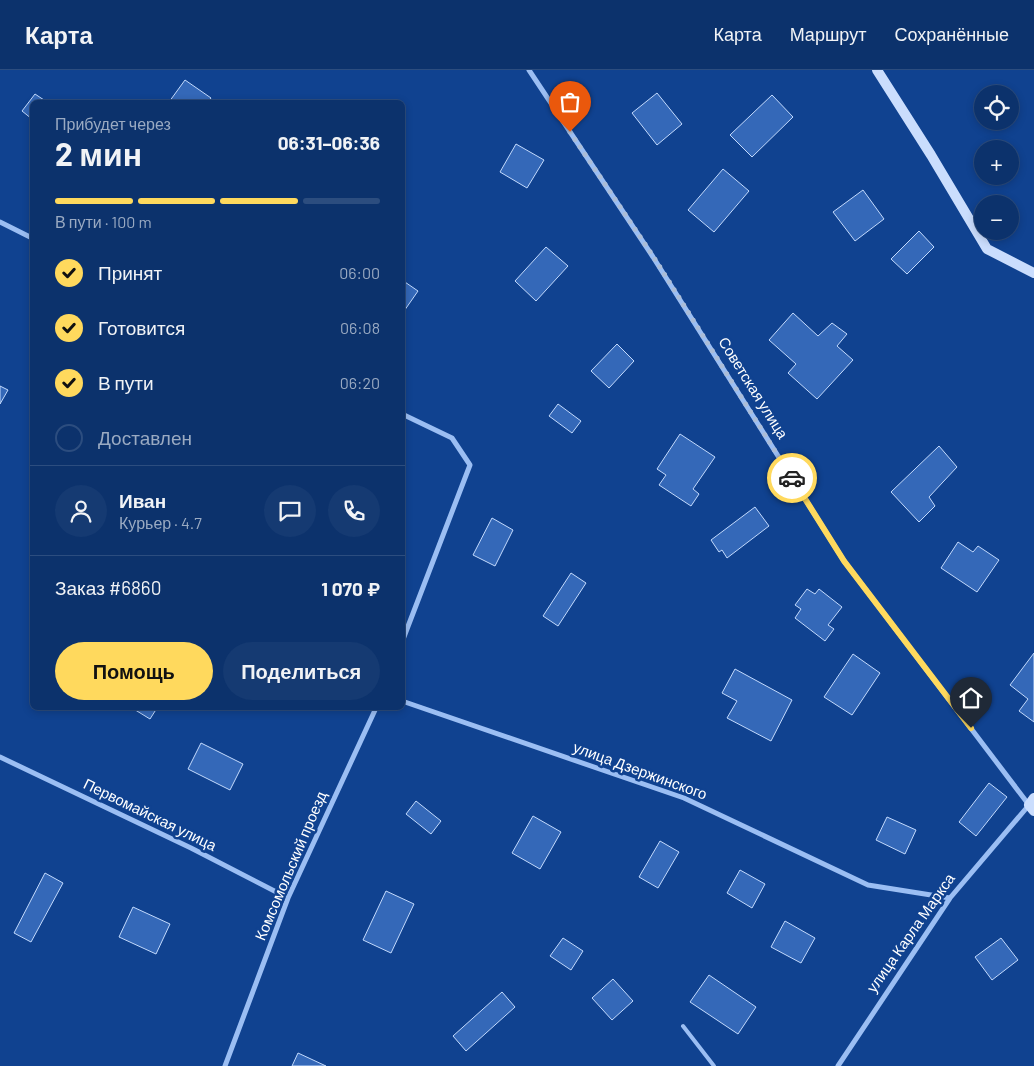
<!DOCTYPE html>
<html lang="ru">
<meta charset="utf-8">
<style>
:root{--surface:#0c326c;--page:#153a72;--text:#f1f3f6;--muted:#9aaac2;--line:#2c4d7f;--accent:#ffd95d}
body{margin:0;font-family:Barlow,sans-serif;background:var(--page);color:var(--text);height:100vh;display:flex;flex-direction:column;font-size:19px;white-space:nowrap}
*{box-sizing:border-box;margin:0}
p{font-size:16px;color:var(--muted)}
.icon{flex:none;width:28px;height:28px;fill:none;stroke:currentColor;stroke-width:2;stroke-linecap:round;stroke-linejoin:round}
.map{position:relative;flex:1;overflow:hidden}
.panel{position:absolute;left:30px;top:30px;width:375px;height:610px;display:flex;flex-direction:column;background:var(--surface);border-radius:8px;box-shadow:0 2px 8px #0003,0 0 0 1px var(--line)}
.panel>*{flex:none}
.fabs{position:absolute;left:974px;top:15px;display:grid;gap:10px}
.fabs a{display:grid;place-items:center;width:45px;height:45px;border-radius:50%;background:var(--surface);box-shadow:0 2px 8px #0003,0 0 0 1px var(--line);font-size:25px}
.pin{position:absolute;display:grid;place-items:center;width:42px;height:42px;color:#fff;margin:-51px -21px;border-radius:50% 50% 50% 0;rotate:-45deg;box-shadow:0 0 5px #0007}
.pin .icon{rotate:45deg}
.courier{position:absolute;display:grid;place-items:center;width:50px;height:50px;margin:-25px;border:4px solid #ffd95d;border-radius:50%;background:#fff;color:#222;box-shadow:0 1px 6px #0007}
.overview em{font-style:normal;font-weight:700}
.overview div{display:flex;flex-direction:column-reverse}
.overview{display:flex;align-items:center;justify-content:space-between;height:85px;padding:0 25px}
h1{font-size:32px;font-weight:700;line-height:38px}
.bar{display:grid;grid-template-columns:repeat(4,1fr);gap:8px 5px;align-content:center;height:60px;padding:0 25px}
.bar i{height:6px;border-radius:4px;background:var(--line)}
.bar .selected{background:var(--accent)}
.bar p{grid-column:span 4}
.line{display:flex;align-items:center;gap:12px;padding:0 25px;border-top:1px solid var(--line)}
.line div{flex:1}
.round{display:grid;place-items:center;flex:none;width:52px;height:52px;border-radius:26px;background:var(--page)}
ol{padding:0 25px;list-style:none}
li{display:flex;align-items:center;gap:15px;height:55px}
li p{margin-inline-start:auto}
li .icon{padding:5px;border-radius:50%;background:var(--accent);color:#111;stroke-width:4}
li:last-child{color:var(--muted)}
li i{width:28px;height:28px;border:2px solid var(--line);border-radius:50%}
.cta{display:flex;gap:10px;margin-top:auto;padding:10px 25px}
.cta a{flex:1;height:58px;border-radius:30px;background:var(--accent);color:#111;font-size:20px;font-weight:700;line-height:58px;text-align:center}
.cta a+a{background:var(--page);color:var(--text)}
header{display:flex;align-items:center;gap:30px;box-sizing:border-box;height:70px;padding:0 25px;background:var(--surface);border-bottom:1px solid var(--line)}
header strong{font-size:24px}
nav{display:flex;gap:28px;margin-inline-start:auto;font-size:18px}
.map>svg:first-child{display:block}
</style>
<header>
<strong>Карта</strong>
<nav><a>Карта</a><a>Маршрут</a><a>Сохранённые</a></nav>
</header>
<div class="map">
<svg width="1034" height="996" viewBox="0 0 1034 996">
<rect width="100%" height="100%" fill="#104290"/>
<path fill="#3468b8" stroke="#c3dafd" d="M 185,10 L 211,28 L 208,32 L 169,32 Z
M 657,23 L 682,54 L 657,75 L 632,43 Z
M 35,24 L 47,32 L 32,32 L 32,49 L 22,41 Z
M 772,25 L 793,47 L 752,87 L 730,65 Z
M 516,74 L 544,90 L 527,118 L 500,102 Z
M 723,99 L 749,121 L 714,162 L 688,140 Z
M 863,120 L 884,149 L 855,171 L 833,142 Z
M 919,161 L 934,177 L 907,204 L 891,189 Z
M 546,177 L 568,196 L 536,231 L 515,211 Z
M 402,210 L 418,221 L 402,244 Z
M 793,243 L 818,266 L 832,253 L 847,264 L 837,276 L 853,290 L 817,329 L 788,303 L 796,294 L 769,270 Z
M 617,274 L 634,291 L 609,318 L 591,301 Z
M 0,316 L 8,320 L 0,334 Z
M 558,334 L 581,351 L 572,363 L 549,346 Z
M 680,364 L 715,387 L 693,419 L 699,424 L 691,436 L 659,415 L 666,405 L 657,399 Z
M 939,376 L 957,397 L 929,427 L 935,436 L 919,452 L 891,422 Z
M 755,437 L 769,456 L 727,488 L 722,480 L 719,482 L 711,470 Z
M 492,448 L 513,460 L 495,496 L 473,485 Z
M 958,472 L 973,482 L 978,476 L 999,490 L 977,522 L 941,498 Z
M 571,503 L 586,513 L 558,556 L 543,546 Z
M 807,519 L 815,524 L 819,519 L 842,537 L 828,555 L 834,559 L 825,571 L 795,548 L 801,539 L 795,535 Z
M 1034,583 L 1034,652 L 1019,641 L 1028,629 L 1010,615 Z
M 853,584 L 880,603 L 852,645 L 824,627 Z
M 735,599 L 792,630 L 771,671 L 727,648 L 737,631 L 722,623 Z
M 132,638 L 157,638 L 150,649 Z
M 201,673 L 243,694 L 230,720 L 188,699 Z
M 989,713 L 1007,727 L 976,766 L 959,752 Z
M 416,731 L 441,751 L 431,764 L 406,744 Z
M 533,746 L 561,762 L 540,799 L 512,783 Z
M 887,747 L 916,760 L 905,784 L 876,770 Z
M 660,771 L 679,782 L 658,818 L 639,807 Z
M 740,800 L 765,814 L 752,838 L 727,823 Z
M 45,803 L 63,813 L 31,872 L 14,863 Z
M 386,821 L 414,834 L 391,883 L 363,870 Z
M 133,837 L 170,854 L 156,884 L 119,867 Z
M 785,851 L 815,868 L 801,893 L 771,877 Z
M 563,868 L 583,881 L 571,900 L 550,886 Z
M 1001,868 L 1018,890 L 992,910 L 975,887 Z
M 709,905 L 756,937 L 738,964 L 690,932 Z
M 613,909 L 633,931 L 612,950 L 592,928 Z
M 502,922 L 515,937 L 466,981 L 453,966 Z
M 298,983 L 326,996 L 292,996 Z"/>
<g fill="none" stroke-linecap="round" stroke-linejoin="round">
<path stroke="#9bbef3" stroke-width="4" d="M 683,956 L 714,996"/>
<path stroke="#9bbef3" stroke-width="5" d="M 529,0 L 653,187 L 844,491 L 1029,735 L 950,828 L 838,996
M 0,152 L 32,168
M 402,344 L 452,368 L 470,395 L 402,572
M 402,631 L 684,728 L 868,815 L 950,828
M 0,687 L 191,778 L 288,828
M 225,996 L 288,828 L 376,638"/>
<path stroke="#caddfd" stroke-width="10" d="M 877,0 L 931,85 L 987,179 L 1034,203
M 1034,728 L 1029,735 L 1034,741"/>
</g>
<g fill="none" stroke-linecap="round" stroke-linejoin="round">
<path stroke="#abbdd8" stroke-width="5" stroke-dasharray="0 9" d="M 570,62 L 653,186 L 792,408"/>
<path stroke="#ffd95d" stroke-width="6" d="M 792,408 L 844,491 L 971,658"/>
</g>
<g text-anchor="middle" stroke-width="5" stroke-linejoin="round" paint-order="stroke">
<g font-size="15" fill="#fff" stroke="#104290">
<text transform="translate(753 318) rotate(58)" y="5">Советская улица</text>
<text transform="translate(640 701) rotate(20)" y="5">улица Дзержинского</text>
<text transform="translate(150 745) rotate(26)" y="5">Первомайская улица</text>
<text transform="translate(291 796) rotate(-67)" y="5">Комсомольский проезд</text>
<text transform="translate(911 863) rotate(-55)" y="5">улица Карла Маркса</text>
</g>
</g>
</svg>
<div class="fabs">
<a><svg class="icon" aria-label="locate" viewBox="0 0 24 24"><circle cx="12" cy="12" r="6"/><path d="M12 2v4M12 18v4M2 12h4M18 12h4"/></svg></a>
<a>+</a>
<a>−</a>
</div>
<div class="pin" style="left:570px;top:62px;background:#ea580c"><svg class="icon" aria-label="bag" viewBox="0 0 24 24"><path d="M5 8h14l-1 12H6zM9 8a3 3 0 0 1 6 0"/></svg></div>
<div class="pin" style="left:971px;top:658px;background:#1f2937"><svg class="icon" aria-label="home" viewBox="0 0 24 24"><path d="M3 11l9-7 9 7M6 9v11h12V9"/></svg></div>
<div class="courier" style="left:792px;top:408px"><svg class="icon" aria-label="car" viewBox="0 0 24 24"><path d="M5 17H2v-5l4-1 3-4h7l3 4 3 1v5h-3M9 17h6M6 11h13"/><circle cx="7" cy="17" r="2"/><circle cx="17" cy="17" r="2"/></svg></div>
<section class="panel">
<div class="overview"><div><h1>2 мин</h1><p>Прибудет через</p></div><em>06:31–06:36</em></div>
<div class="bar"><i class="selected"></i><i class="selected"></i><i class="selected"></i><i></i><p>В пути · 100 m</p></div>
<ol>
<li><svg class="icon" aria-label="check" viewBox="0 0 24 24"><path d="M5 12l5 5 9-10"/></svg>Принят<p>06:00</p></li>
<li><svg class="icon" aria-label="check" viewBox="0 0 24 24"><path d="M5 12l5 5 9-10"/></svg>Готовится<p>06:08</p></li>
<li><svg class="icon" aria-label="check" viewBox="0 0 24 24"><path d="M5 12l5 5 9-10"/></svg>В пути<p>06:20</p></li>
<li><i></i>Доставлен</li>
</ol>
<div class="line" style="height:90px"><a class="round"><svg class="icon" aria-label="person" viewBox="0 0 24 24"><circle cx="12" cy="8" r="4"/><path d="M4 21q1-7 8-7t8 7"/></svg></a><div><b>Иван</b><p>Курьер · 4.7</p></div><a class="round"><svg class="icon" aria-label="chat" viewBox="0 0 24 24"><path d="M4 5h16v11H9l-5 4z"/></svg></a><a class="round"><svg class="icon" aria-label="phone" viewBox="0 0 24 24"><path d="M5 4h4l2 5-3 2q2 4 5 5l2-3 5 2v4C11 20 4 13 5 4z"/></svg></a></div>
<div class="line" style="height:65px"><div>Заказ #6860</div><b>1 070 ₽</b></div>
<div class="cta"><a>Помощь</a><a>Поделиться</a></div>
</section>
</div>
